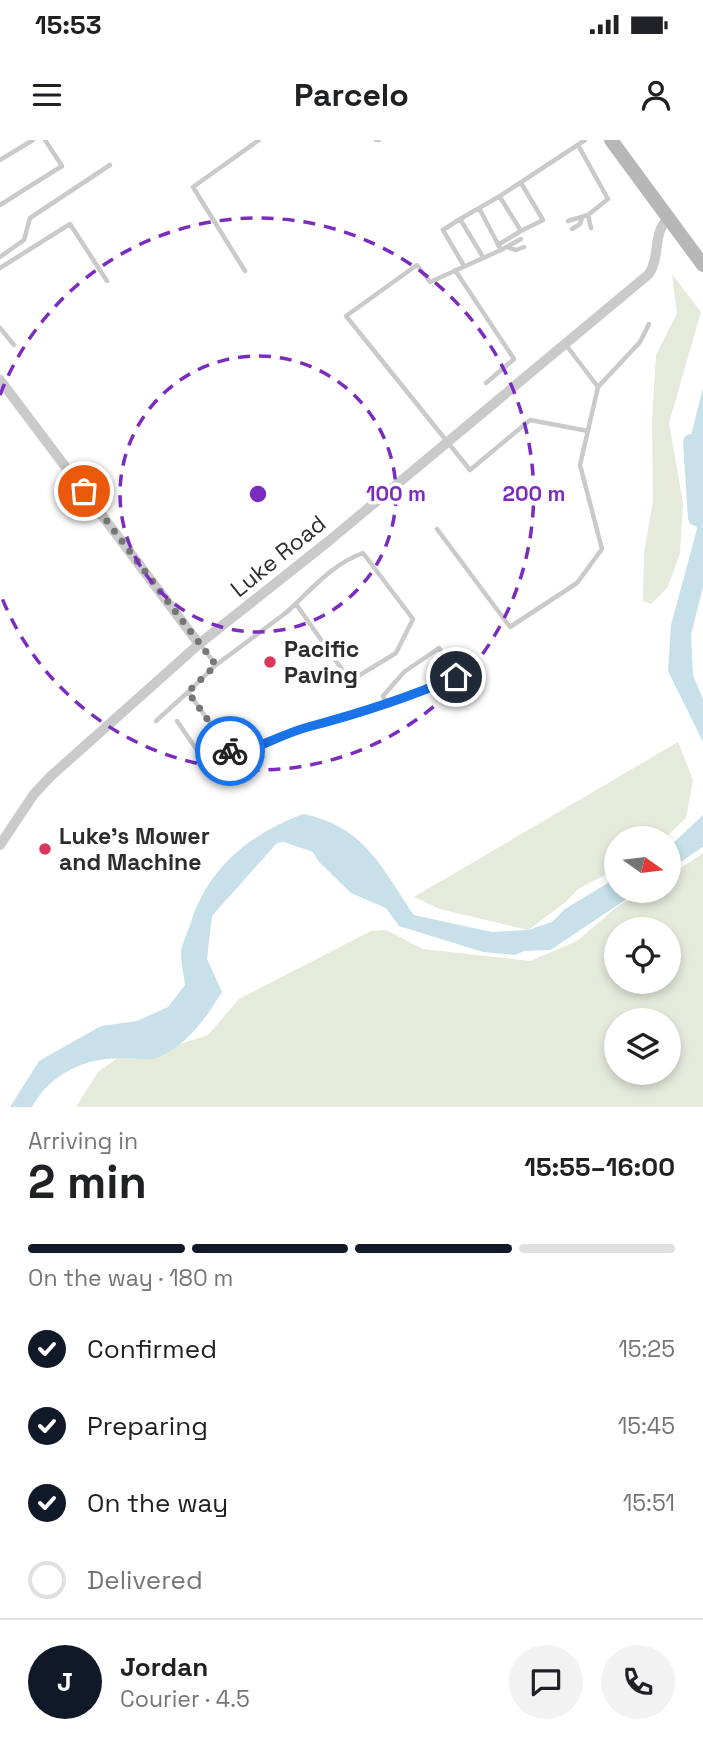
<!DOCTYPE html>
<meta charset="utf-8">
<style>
:root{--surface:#fff;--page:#f2f2f2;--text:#202124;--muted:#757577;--line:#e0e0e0;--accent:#111827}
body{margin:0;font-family:"Space Grotesk",sans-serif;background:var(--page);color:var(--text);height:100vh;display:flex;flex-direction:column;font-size:26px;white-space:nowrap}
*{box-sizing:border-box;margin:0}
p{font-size:23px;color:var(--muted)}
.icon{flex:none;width:38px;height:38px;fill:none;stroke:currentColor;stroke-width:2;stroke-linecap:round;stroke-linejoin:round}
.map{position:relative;height:967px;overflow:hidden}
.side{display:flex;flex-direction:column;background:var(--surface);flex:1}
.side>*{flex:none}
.needle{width:46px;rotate:104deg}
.fabs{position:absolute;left:604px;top:686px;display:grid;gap:14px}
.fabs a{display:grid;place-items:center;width:77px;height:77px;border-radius:50%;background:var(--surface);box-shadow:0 4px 10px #0003;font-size:35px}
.pin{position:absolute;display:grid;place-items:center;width:60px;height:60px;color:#fff;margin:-30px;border:4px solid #fff;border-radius:50%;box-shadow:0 2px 7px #0007}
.courier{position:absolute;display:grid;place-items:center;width:70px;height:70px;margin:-35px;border:5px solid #1a73e8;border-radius:50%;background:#fff;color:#222;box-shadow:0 2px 9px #0007}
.summary em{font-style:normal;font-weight:700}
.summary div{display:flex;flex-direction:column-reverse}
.summary{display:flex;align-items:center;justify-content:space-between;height:119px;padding:0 28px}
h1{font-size:46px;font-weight:700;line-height:52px}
.bar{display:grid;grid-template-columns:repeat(4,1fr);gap:10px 7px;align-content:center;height:84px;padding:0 28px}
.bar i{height:9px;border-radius:5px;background:var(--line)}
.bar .active{background:var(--accent)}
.bar p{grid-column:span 4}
.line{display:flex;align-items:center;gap:18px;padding:0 28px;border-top:2px solid var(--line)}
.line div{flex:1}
.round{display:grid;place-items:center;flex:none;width:74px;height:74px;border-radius:37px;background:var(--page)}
ol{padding:0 28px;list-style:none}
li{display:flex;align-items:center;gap:21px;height:77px}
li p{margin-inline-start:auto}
li .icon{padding:7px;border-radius:50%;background:var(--accent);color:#fff;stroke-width:4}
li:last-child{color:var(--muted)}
li i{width:38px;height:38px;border:4px solid var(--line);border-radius:50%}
.status{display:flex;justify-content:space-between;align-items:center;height:49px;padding:0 35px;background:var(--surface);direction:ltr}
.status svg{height:19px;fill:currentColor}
header{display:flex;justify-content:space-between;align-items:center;height:91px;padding:0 28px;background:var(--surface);font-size:32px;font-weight:700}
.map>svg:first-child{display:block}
</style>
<div class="status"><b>15:53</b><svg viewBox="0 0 49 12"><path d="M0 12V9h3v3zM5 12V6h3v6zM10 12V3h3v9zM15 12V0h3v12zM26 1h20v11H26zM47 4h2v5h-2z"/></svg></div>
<header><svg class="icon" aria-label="menu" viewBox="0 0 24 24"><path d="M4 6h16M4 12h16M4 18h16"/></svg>Parcelo<svg class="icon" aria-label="person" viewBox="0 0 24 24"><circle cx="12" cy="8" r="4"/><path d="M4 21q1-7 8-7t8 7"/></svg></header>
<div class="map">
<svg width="703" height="967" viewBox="0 0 703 967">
<rect width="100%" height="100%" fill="#fff"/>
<path fill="#e5eadb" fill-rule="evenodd" d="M 672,134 L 701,172 L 669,283 L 683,363 L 680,413 L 668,447 L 651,464 L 643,461 L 644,413 L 653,361 L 652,281 L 656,215 L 677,173 Z
M 678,602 L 693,640 L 686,678 L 665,698 L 616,698 L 616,729 L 578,749 L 567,761 L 528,790 L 440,769 L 414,757 Z
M 703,713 L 703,967 L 76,967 L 98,932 L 119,917 L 152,913 L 208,895 L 239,859 L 371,791 L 386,790 L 423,809 L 530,821 L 577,801 L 618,766 L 646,751 L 668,751 L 669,736 ZM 616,789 L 668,789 L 668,842 L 616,842 ZM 616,880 L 668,880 L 668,933 L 616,933 Z"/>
<path fill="#c8e0e9" d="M 703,248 L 703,447 L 691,495 L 693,535 L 703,559 L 703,602 L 668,531 L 671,485 L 697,389 L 694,375 L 697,334 L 690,314 L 690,299 Z
M 303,674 C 365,686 382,729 414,775 L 492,792 L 528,790 L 552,782 L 565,769 L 616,738 L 616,751 L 624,751 L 596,765 L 559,796 L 515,815 L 483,812 L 399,786 L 386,768 L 351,753 L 319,722 L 313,712 L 284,702 L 277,703 L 212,776 L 207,819 L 222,852 C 206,878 188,904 159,917 C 151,921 136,918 127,918 C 88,917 52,931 32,967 L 10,967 L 39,921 L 101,886 L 137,881 L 168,867 L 185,845 C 184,834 181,823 181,813 C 182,803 188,791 191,782 C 209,727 250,694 303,674 Z
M 703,675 L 703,694 L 669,724 L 669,707 Z"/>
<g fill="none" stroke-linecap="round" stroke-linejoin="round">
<path stroke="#c8e0e9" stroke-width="16" d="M 691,302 L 696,378
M 668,721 L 703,697
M 523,803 L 548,802 L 624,751"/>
<path stroke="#cacaca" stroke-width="4.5" d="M 376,0 L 379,0
M 578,5 L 608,59 L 588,75 L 591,88
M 0,20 L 33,0
M 500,57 L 521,91 L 543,80 L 521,43
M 0,65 L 62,26 L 45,0
M 479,68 L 501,110 L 430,142 L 417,125 L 346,176 L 470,330 L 530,280 L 588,291
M 460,79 L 443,90 L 464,126
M 568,81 L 588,75
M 572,89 L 580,84 L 582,78
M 498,105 L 521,91
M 507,107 L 516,110 L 524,107
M 501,110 L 521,99
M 0,117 L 24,100 L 30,78 L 110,25
M 483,117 L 460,79 L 500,56 L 585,0
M 0,128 L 70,84 L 107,141
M 455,130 L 514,219 L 486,243
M 245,131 L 193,47 L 259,0
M 0,188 L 14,205
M 566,205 L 598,247 L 640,202 L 649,184
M 437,389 L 510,487 L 577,443 L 602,409 L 580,325 L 598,247
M 200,504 L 216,525 L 188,552 L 233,615 L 254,610 L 307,587 L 362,574 L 405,559 L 456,537 L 439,508 L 404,532 L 383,556 L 387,564
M 216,525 L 287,472 C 311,450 332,424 363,413 L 413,479 L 396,513 L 350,541 L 296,464
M 156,581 L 188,552
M 177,581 L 201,616 L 215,625 L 233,615"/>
<path stroke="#cacaca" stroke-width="10" d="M 0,240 L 199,504
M 0,705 L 34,654 L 51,636 L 199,504 L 330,400 L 649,134 C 661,116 652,93 668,79"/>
<path stroke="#b7b7b7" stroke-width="14" d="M 611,0 L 703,125"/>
</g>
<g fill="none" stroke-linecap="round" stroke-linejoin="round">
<path stroke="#767676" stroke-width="7" stroke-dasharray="0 12.6" d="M 84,351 L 216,525 L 188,552 L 230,611"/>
<path stroke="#1a73e8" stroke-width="9" d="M 230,611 L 233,615 C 259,608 282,594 308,587 C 361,573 405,559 456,537"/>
</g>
<g fill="none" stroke="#7b2cbf" stroke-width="3.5" stroke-dasharray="12 9">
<circle cx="258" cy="354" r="138"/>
<path d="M0 255A276 276 0 1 1 0 453"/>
</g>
<g fill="#db3859" stroke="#fff" stroke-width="2.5">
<circle cx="270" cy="522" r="7"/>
<circle cx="45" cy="709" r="7"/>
</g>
<g text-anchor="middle" stroke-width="7" stroke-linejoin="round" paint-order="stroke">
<g font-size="23" fill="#2d2d2d" stroke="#fff">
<text transform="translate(278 416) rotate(-39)" y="8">Luke Road</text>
</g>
<g font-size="23" font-weight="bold" fill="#2d2d2d" stroke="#fff" text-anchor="start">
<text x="284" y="517">Pacific<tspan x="284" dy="26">Paving</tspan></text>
<text x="59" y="704">Luke's Mower<tspan x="59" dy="26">and Machine</tspan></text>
</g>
</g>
<circle cx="258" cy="354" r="10" fill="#7b2cbf" stroke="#fff" stroke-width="3.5"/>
<g font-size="21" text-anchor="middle" font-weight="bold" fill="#7b2cbf" stroke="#fff" stroke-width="7" stroke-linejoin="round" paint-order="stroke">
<text x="396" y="361">100 m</text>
<text x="534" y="361">200 m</text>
</g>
</svg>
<div class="fabs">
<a><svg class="needle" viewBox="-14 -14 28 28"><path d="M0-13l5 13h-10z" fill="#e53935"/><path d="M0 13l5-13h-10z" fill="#757577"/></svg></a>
<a><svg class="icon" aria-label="locate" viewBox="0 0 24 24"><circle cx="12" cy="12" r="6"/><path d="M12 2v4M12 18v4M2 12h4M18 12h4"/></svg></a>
<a><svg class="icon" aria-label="layers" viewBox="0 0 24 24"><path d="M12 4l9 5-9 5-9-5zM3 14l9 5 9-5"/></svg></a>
</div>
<div class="pin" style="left:84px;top:351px;background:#ea580c"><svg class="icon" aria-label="bag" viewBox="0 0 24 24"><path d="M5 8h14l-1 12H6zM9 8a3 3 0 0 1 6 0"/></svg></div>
<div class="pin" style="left:456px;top:537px;background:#1f2937"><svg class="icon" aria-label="home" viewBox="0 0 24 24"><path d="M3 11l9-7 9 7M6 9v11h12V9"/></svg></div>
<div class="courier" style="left:230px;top:611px"><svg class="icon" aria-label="bike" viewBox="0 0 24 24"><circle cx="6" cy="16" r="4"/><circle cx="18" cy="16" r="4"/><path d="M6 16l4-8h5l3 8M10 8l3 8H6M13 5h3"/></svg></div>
</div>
<section class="side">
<div class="summary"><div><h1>2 min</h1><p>Arriving in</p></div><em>15:55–16:00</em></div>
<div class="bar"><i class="active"></i><i class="active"></i><i class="active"></i><i></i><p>On the way · 180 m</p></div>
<ol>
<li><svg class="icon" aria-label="check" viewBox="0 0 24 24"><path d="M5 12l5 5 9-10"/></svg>Confirmed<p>15:25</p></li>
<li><svg class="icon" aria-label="check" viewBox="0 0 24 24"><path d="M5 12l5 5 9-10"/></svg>Preparing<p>15:45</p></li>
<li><svg class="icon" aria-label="check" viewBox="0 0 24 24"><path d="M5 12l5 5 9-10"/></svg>On the way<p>15:51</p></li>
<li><i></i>Delivered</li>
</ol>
<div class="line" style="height:126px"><b class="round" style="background:var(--accent);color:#fff">J</b><div><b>Jordan</b><p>Courier · 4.5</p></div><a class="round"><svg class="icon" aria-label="chat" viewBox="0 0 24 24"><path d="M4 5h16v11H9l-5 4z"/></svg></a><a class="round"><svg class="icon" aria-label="phone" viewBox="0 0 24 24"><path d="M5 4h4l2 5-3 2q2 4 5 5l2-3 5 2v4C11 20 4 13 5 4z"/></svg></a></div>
</section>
